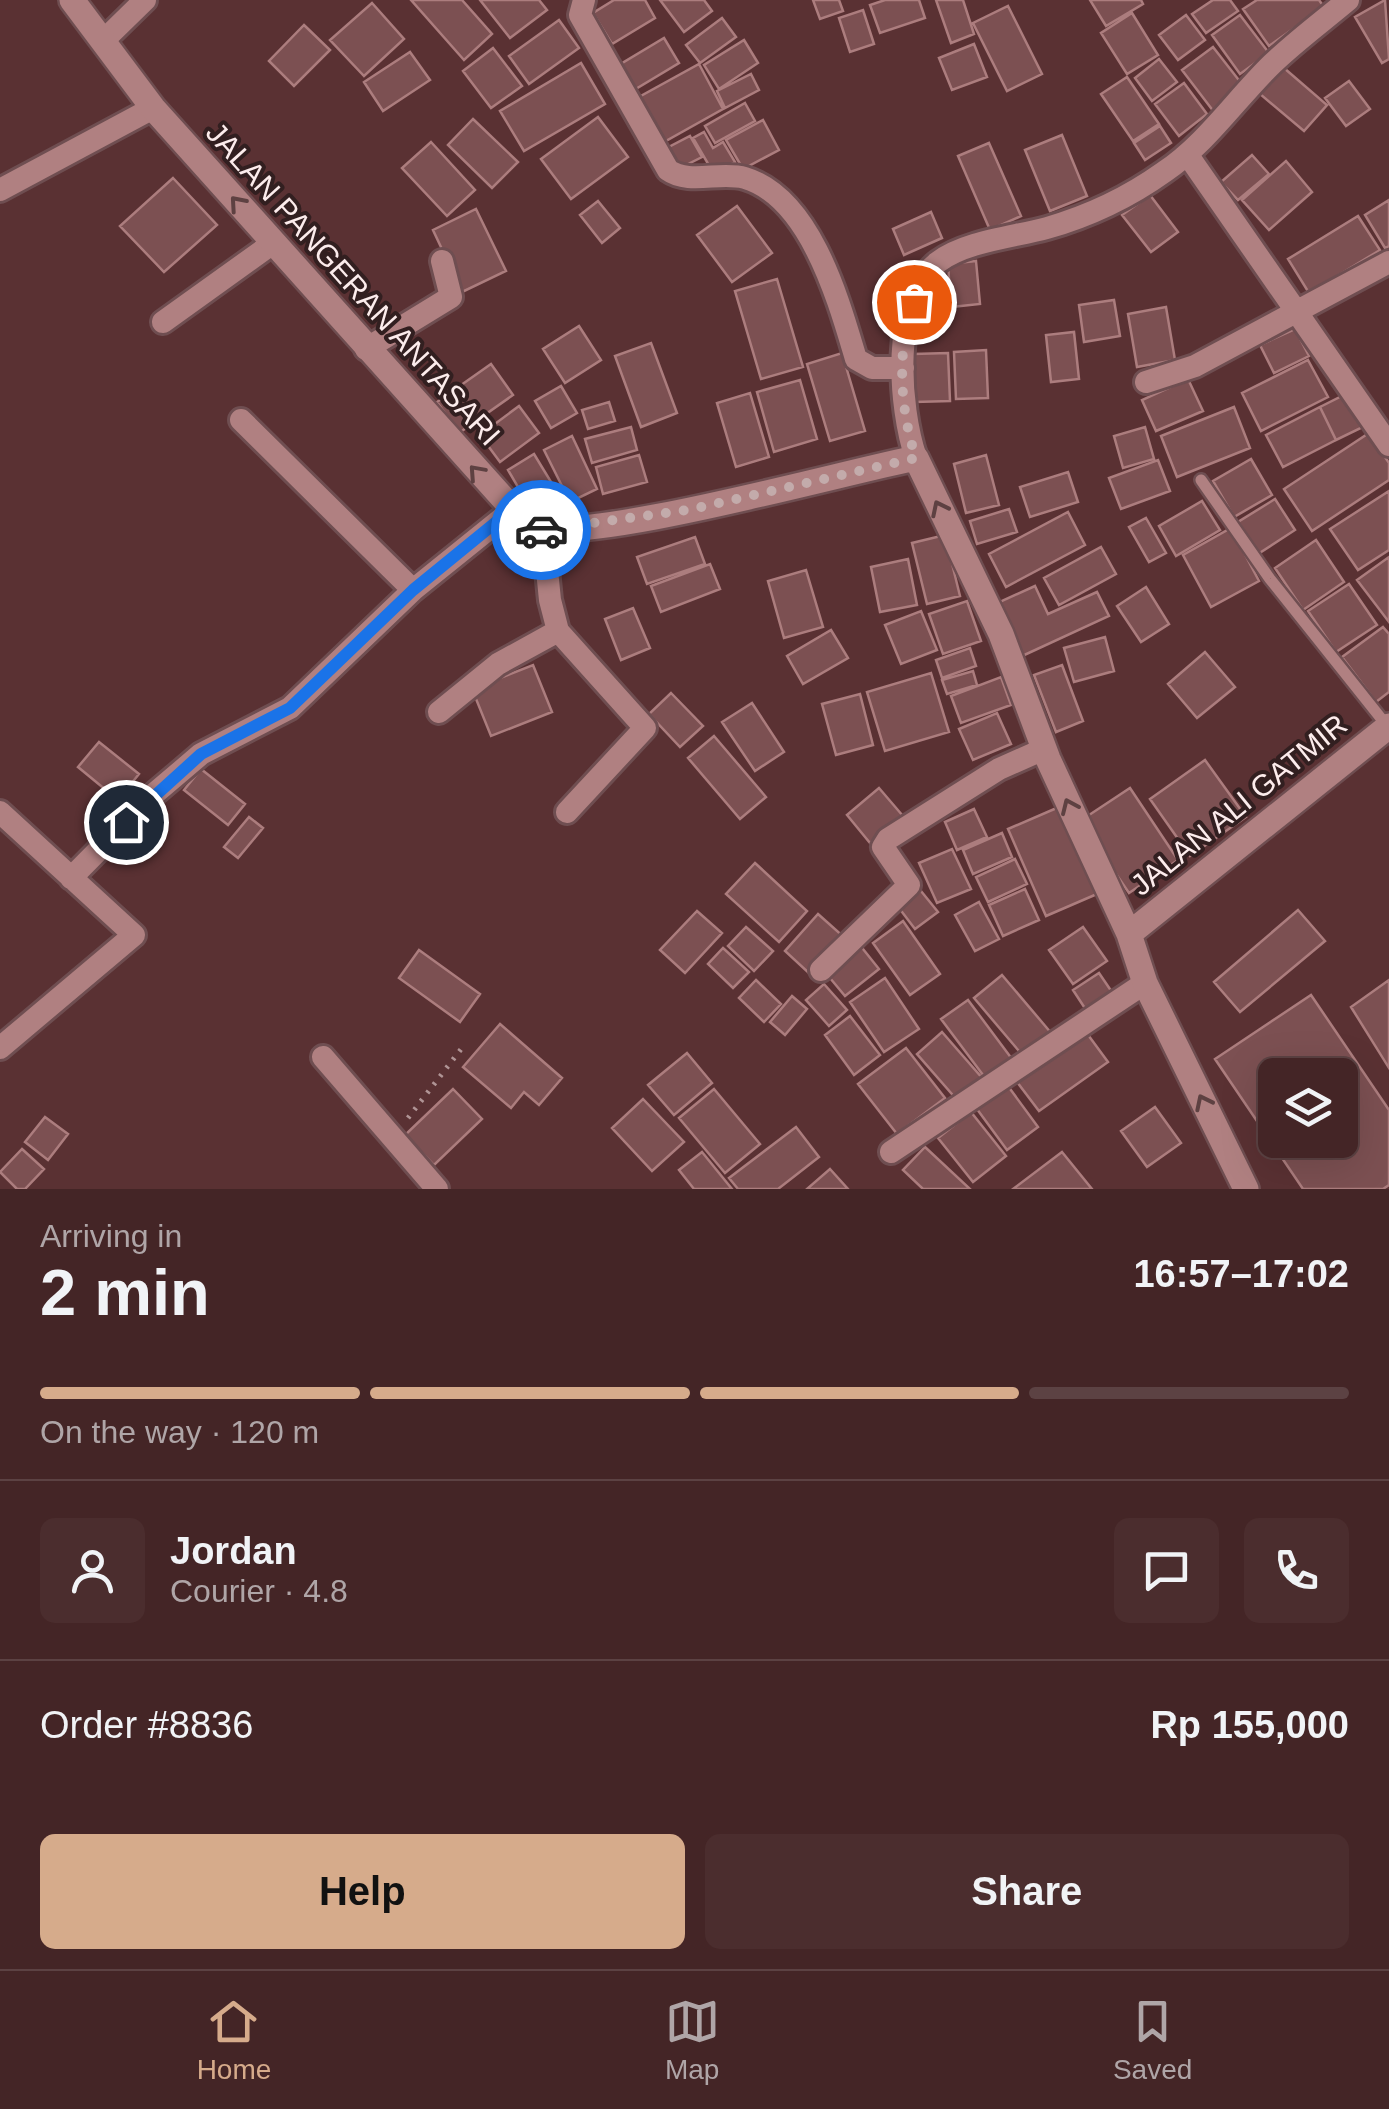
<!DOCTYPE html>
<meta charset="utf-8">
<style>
:root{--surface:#442526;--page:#4b2d2e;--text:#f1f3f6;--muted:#afa5a7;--line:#5c4243;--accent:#d6ab8b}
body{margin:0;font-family:Helvetica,sans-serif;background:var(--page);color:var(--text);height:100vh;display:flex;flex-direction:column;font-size:38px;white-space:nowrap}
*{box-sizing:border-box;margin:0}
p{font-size:32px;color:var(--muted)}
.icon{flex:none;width:55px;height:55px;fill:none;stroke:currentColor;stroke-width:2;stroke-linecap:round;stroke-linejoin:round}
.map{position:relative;height:1189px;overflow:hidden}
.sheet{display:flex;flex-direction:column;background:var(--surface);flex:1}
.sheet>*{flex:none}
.tools{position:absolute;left:1258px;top:1058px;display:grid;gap:20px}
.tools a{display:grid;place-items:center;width:100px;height:100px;border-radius:15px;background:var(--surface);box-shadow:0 10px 40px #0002,0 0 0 2px var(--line);font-size:50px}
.pin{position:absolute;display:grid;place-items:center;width:85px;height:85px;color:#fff;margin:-42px;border:5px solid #fff;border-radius:50%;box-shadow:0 2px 10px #0007}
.courier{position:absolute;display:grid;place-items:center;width:100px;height:100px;margin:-50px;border:8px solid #1a73e8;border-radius:50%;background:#fff;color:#222;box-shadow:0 2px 12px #0007}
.head em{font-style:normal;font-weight:800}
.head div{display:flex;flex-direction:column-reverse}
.head{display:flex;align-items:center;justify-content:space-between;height:170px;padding:0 40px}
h1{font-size:65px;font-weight:800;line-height:75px}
.bar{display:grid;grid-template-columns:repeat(4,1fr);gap:15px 10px;align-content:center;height:120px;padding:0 40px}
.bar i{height:12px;border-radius:8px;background:var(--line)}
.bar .on{background:var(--accent)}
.bar p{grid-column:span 4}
.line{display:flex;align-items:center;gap:25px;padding:0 40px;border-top:2px solid var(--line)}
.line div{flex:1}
.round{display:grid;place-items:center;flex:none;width:105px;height:105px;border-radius:15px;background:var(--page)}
.action{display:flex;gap:20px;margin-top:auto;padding:20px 40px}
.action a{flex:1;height:115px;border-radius:15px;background:var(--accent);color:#111;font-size:40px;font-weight:800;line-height:115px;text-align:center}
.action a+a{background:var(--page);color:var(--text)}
.menu{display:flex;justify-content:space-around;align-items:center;height:140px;border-top:2px solid var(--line);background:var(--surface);font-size:28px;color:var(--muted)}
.menu a{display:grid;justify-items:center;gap:5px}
.menu .on{color:var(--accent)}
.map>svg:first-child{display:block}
</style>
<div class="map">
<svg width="1389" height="1189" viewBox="0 0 1389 1189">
<rect width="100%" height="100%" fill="#5a3133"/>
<path fill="#7c5052" stroke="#ac7d7e" stroke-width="2.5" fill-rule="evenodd" d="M 411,0 L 462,0 L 492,34 L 464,60 Z
M 480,0 L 539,0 L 547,10 L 510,38 Z
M 614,0 L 645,0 L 655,18 L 612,44 L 593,13 Z
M 660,0 L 704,0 L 712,11 L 684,32 Z
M 813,0 L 839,0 L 843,11 L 820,19 Z
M 885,0 L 919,0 L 925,18 L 880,33 L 870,5 Z
M 936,0 L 963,0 L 974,34 L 951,43 Z
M 1090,0 L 1141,0 L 1143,4 L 1106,26 Z
M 1213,0 L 1230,0 L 1238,11 L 1206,33 L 1192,14 Z
M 1257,0 L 1319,0 L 1324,7 L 1269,46 L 1243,9 Z
M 1385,0 L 1389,59 L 1382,63 L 1355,17 Z
M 372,3 L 404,39 L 364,76 L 330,40 Z
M 1008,6 L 1042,74 L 1007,91 L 973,23 Z
M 863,10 L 874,44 L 850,52 L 839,18 Z
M 1132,13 L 1158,55 L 1127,74 L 1101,33 Z
M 1186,15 L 1205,40 L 1178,60 L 1159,35 Z
M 1240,15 L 1269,53 L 1240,74 L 1212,35 Z
M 722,18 L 736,37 L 700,63 L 686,45 Z
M 559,20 L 579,48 L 529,84 L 509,56 Z
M 304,25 L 330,50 L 294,86 L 269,61 Z
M 664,38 L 679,63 L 634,90 L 619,65 Z
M 744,40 L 758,63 L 719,89 L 704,65 Z
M 974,44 L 987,77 L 952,90 L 939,58 Z
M 1213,47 L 1245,88 L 1214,112 L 1182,70 Z
M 493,48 L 522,86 L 491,108 L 463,71 Z
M 410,52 L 430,80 L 383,111 L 364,82 Z
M 1159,59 L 1177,82 L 1152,101 L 1135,78 Z
M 581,63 L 605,104 L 524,151 L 500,111 Z
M 699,64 L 723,109 L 664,142 L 639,97 Z
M 1284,68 L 1327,105 L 1304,131 L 1260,94 Z
M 751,74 L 759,90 L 725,108 L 717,91 Z
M 1127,77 L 1159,124 L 1133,141 L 1101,94 Z
M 1349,81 L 1370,109 L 1346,126 L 1325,98 Z
M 1184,83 L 1207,114 L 1179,136 L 1155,104 Z
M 745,103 L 755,121 L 715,143 L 705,126 Z
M 598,117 L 628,157 L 571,199 L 541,159 Z
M 473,119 L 518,162 L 492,188 L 448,145 Z
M 763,120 L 779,150 L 743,169 L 726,140 Z
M 1160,126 L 1171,143 L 1145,160 L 1134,143 Z
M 704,132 L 713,148 L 723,142 L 735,162 L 714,174 L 693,138 Z
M 1062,135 L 1087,196 L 1050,211 L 1025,150 Z
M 690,136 L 702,157 L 674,171 L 663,150 Z
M 431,142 L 475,190 L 447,216 L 402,168 Z
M 989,143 L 1021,216 L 990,230 L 958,156 Z
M 1252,155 L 1269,174 L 1238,200 L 1221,182 Z
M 1286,161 L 1312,192 L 1269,230 L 1242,200 Z
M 173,178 L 217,225 L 164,272 L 120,226 Z
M 1150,195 L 1178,232 L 1151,252 L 1122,215 Z
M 1389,200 L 1389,246 L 1385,248 L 1365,215 Z
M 598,201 L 620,228 L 602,243 L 580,215 Z
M 737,206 L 772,253 L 732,282 L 697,235 Z
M 476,209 L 506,271 L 462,292 L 433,230 Z
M 931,212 L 942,238 L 904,255 L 893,229 Z
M 1358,216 L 1380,250 L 1309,293 L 1288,259 Z
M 976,261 L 980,304 L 951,307 L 948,264 Z
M 777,279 L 803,367 L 761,379 L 735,291 Z
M 1114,300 L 1120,336 L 1084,342 L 1079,305 Z
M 1166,307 L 1175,360 L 1137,367 L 1128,314 Z
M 579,326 L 601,360 L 565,383 L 543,349 Z
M 1295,329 L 1309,356 L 1274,373 L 1260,345 Z
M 1074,332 L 1079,379 L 1051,382 L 1046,335 Z
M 651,343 L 677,413 L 641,427 L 615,356 Z
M 986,350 L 988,398 L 956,399 L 954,352 Z
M 842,353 L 865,431 L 830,441 L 807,364 Z
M 948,353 L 950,401 L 915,402 L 913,354 Z
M 1308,360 L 1328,397 L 1261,431 L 1242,393 Z
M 491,364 L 513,395 L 459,433 L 437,402 Z
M 1188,379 L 1203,411 L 1156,431 L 1142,400 Z
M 800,380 L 817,439 L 774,452 L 757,392 Z
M 561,386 L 577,413 L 551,428 L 535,401 Z
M 750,393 L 769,457 L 736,467 L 717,403 Z
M 1348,393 L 1365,426 L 1336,440 L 1320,407 Z
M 609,402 L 615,421 L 588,429 L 582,410 Z
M 519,406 L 539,433 L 500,462 L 480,435 Z
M 1234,407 L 1250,448 L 1177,477 L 1161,436 Z
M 1320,407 L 1336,440 L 1283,467 L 1266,435 Z
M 631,427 L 637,450 L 592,463 L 585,439 Z
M 1145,427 L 1154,459 L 1123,468 L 1114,436 Z
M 1369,433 L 1389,463 L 1389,480 L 1312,531 L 1284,489 Z
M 572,436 L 597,489 L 570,502 L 544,450 Z
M 534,454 L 562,500 L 535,516 L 508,470 Z
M 639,455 L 647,482 L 603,494 L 596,467 Z
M 986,455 L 999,505 L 966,513 L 954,464 Z
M 1251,459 L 1272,495 L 1234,517 L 1213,481 Z
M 1158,460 L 1170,491 L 1121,509 L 1109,478 Z
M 1068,472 L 1078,502 L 1030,517 L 1020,487 Z
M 1389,491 L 1389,550 L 1358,570 L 1330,529 Z
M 1275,499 L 1295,530 L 1258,554 L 1238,522 Z
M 1202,501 L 1220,530 L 1176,556 L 1159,526 Z
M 1009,509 L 1017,532 L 977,544 L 970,521 Z
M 1068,512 L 1085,545 L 1006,587 L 989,554 Z
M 1146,518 L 1166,553 L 1149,562 L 1129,527 Z
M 1231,528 L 1259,581 L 1211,607 L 1183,555 Z
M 945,535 L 960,596 L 927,604 L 912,543 Z
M 695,537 L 705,564 L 647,584 L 637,557 Z
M 1316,540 L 1344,582 L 1303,610 L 1275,568 Z
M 1101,547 L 1116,574 L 1059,605 L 1044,578 Z
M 1389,557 L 1389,622 L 1357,580 Z
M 908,559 L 917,605 L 880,612 L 871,567 Z
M 710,564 L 720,589 L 661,612 L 651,586 Z
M 806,570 L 823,627 L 784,638 L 768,581 Z
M 1349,584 L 1377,625 L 1336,652 L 1308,611 Z
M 1035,586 L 1048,614 L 1097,592 L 1109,616 L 1020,657 L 995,604 Z
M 1146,587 L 1169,624 L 1141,642 L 1117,606 Z
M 967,601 L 981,641 L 943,654 L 929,614 Z
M 633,608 L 650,648 L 621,660 L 605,619 Z
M 921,611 L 937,650 L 901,664 L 885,625 Z
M 1383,627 L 1389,634 L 1389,692 L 1376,702 L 1342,657 Z
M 831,630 L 848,658 L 803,684 L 787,656 Z
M 1105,637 L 1114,671 L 1074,682 L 1064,648 Z
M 970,648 L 976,666 L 942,678 L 936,660 Z
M 1205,652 L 1235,687 L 1197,718 L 1168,684 Z
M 533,665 L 552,712 L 491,736 L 472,689 Z
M 1062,665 L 1083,721 L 1056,732 L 1034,675 Z
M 973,671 L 977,685 L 947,694 L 942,680 Z
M 931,673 L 949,732 L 885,751 L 867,692 Z
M 1001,677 L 1011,705 L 961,723 L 951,696 Z
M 671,693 L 703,726 L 680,747 L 649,714 Z
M 860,694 L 873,745 L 836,755 L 822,704 Z
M 752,703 L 784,752 L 755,771 L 722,722 Z
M 997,713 L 1011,744 L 973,760 L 959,729 Z
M 714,736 L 766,797 L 740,819 L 688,758 Z
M 99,742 L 139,774 L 118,800 L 78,767 Z
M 1205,760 L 1246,817 L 1190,856 L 1150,799 Z
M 201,769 L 245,804 L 228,825 L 184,790 Z
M 879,788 L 903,816 L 870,843 L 847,815 Z
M 1130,788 L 1178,860 L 1129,893 L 1080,821 Z
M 1059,807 L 1097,894 L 1046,916 L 1008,829 Z
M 974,809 L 987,837 L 957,850 L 945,822 Z
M 249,817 L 263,828 L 238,858 L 224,847 Z
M 1002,833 L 1012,857 L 973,874 L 963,850 Z
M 952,849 L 971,889 L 937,903 L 919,863 Z
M 1015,859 L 1027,884 L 988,902 L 976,877 Z
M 755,863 L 807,911 L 779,942 L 726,894 Z
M 1025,889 L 1039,920 L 1003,936 L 989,905 Z
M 921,891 L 938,912 L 915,929 L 899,908 Z
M 979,902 L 999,939 L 975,951 L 955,915 Z
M 1298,910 L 1325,941 L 1240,1012 L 1214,982 Z
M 697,911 L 722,933 L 685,973 L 660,950 Z
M 818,914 L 845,938 L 811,975 L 785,951 Z
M 903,921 L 940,974 L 910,995 L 873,943 Z
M 746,927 L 773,951 L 754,971 L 728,946 Z
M 1083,927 L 1107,961 L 1073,984 L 1049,950 Z
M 859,944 L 879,969 L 845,996 L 825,972 Z
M 723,948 L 749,972 L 733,988 L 708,964 Z
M 419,950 L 480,994 L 460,1022 L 399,978 Z
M 1099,973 L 1116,998 L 1090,1016 L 1073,990 Z
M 1002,975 L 1052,1034 L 1024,1057 L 974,998 Z
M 885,978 L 919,1029 L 884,1052 L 850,1002 Z
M 756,980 L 781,1004 L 764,1022 L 739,998 Z
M 1389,980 L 1389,1068 L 1351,1007 Z
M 824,984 L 847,1010 L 829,1026 L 806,1000 Z
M 1311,995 L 1389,1110 L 1389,1185 L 1383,1189 L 1303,1189 L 1215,1059 ZM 1275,1075 L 1340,1075 L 1340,1140 L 1275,1140 Z
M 792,996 L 807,1009 L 785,1035 L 770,1022 Z
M 968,1000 L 1012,1059 L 986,1079 L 941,1019 Z
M 850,1016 L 880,1055 L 854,1075 L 825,1035 Z
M 500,1024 L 562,1078 L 539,1105 L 524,1092 L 511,1108 L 463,1067 Z
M 1083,1028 L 1108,1062 L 1039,1111 L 1014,1078 Z
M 942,1032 L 983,1079 L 958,1101 L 917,1054 Z
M 906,1048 L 945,1098 L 897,1134 L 858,1084 Z
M 687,1053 L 712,1083 L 674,1115 L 648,1085 Z
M 1005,1082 L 1038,1127 L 1007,1150 L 974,1105 Z
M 453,1089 L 482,1119 L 434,1165 L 405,1135 Z
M 714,1089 L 760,1144 L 725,1173 L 679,1118 Z
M 643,1099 L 684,1142 L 652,1171 L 612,1128 Z
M 1155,1107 L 1181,1143 L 1147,1167 L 1121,1131 Z
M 971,1112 L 1006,1156 L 973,1182 L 938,1138 Z
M 45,1117 L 68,1134 L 48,1160 L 25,1142 Z
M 796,1127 L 819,1157 L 778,1189 L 738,1189 L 729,1178 Z
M 925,1147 L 970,1189 L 923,1189 L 903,1170 Z
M 22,1149 L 44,1169 L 25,1189 L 17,1189 L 0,1172 Z
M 702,1152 L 732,1189 L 694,1189 L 679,1170 Z
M 1062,1152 L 1092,1189 L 1013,1189 Z
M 830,1169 L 848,1189 L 807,1189 Z"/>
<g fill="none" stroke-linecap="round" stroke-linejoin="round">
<g stroke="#6f4e51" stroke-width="16">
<path id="service" d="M 1201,480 L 1270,579 L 1388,727"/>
</g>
<g stroke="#6f4e51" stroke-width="28">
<path id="minor" d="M 584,0 L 580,15 L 668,170 C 689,185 720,171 745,178 C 811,198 839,302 856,359 L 872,368 L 903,368
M 104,40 L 145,0
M 1187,154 L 1389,445
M 0,190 L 153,108
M 163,322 L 273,243
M 366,349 L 451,297 L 442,261
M 1146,382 L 1195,366 L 1389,262
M 241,420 L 413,590
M 916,458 C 899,408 890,298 938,262 C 966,241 1014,237 1047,228 C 1089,216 1129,197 1164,172 C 1206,144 1236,99 1272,64 C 1296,41 1323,21 1348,0
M 543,531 L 550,600 L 558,631 L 645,728 L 567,812
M 439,712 L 498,664 L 558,631
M 0,812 L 134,935 L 0,1048
M 71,878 L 154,794 L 201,754 L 290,708 L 413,590 L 511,511
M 821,970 L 909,885 L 883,847 L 888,839 L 999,769 L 1044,749
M 323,1057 L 437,1189
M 891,1152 L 1145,983"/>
</g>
<g stroke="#6f4e51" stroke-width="30">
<path id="tertiary" d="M 72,0 L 153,108 L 528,526 C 581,546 844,472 916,458 L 1001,634 L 1048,759 L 1129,934 L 1145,983 L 1246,1189
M 1129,934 L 1389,726"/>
</g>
<path stroke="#b09495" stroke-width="5" stroke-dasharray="2.5 8" stroke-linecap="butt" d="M 408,1118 L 465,1044"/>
<use href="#service" stroke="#b08081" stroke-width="11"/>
<use href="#minor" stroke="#b08081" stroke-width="22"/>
<use href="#tertiary" stroke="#b08081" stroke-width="25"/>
</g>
<defs><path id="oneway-chevron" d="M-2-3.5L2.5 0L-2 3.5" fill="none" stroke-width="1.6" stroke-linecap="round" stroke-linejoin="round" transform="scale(2.5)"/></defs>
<g stroke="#5e4142">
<use href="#oneway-chevron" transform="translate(237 203) rotate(-131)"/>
<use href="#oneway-chevron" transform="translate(476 472) rotate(-132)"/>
<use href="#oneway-chevron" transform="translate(939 508) rotate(-116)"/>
<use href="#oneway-chevron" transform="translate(1069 806) rotate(-114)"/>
<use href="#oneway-chevron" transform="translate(1203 1102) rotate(-116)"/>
</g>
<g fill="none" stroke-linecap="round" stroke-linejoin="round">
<path stroke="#c3abab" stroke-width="10" stroke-dasharray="0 18" d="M 541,530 L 688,510 L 916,458 C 900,411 896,348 914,302"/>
<path stroke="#1a73e8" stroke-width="12" d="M 126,822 L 201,754 L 290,708 L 413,590 L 511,510 L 541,530"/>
</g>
<g text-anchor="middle" stroke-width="8" stroke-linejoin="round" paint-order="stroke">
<g font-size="30" fill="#fcecec" stroke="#321f20">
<text transform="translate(353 284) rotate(48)" y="10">JALAN PANGERAN ANTASARI</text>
<text transform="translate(1239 805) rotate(-39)" y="10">JALAN ALI GATMIR</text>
</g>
</g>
</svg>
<div class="tools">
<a><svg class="icon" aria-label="layers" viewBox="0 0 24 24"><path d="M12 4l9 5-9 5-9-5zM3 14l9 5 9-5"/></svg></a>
</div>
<div class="pin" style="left:914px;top:302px;background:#ea580c"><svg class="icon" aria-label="bag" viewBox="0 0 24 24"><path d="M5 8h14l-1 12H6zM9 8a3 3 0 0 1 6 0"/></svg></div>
<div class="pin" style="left:126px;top:822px;background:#1f2937"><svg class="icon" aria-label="home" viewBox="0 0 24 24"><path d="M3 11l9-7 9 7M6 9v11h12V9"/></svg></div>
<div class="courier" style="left:541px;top:530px"><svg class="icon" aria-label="car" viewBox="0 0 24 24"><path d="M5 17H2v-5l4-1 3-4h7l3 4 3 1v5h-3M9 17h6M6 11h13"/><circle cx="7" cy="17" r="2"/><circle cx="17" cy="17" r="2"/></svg></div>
</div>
<section class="sheet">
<div class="head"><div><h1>2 min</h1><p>Arriving in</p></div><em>16:57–17:02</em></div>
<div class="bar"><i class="on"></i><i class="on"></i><i class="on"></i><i></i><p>On the way · 120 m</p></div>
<div class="line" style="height:180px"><a class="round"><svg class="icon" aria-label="person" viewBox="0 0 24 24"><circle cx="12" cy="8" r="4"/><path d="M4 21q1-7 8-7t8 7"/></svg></a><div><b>Jordan</b><p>Courier · 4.8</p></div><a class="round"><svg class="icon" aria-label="chat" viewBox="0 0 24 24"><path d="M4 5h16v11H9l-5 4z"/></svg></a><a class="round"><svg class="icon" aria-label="phone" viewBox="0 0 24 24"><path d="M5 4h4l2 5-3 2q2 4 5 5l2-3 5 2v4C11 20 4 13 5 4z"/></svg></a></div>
<div class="line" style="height:130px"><div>Order #8836</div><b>Rp 155,000</b></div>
<div class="action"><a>Help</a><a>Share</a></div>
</section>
<nav class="menu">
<a class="on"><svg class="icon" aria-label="home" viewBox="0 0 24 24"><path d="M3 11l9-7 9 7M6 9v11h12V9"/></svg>Home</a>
<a><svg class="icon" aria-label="map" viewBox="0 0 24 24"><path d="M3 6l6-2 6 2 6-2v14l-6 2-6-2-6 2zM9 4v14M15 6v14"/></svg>Map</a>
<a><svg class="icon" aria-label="saved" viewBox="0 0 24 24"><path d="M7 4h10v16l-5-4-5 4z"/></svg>Saved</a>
</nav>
